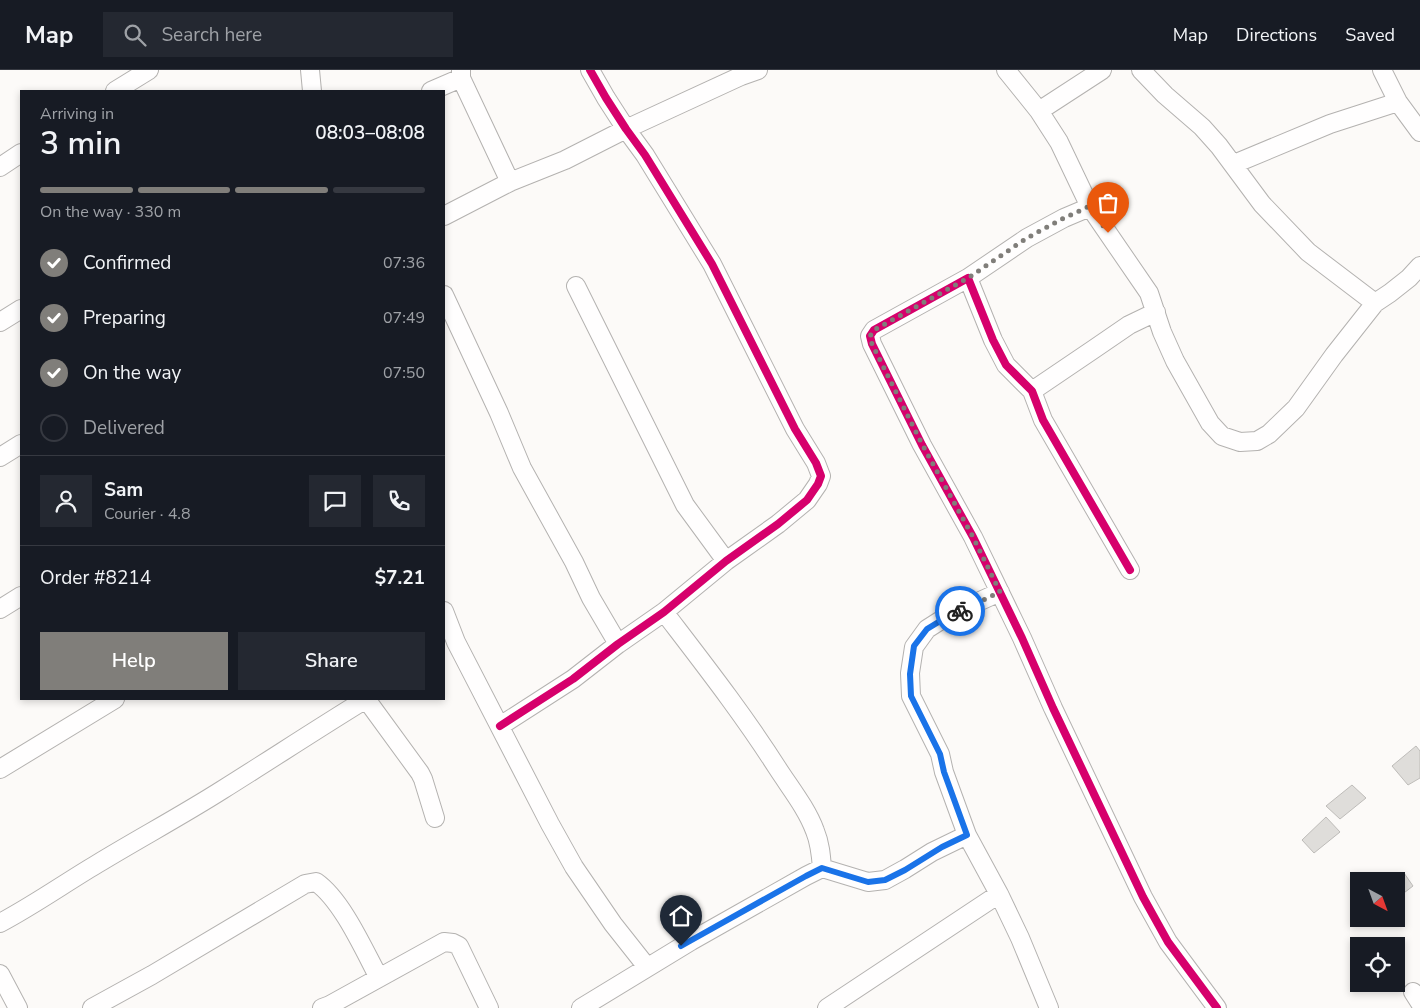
<!DOCTYPE html>
<meta charset="utf-8">
<style>
:root{--surface:#171b24;--page:#242831;--text:#f1f3f6;--muted:#9ea1a6;--line:#363941;--accent:#807e7a}
body{margin:0;font-family:"Nunito Sans",sans-serif;background:var(--page);color:var(--text);height:100vh;display:flex;flex-direction:column;font-size:19px;white-space:nowrap}
*{box-sizing:border-box;margin:0}
p{font-size:16px;color:var(--muted)}
.icon{flex:none;width:28px;height:28px;fill:none;stroke:currentColor;stroke-width:2;stroke-linecap:round;stroke-linejoin:round}
.map{position:relative;flex:1;overflow:hidden}
.panel{position:absolute;left:20px;top:20px;width:425px;height:610px;display:flex;flex-direction:column;background:var(--surface);border-radius:0px;box-shadow:0 2px 8px #0003}
.panel>*{flex:none}
.needle{width:32px;rotate:139deg}
.buttons{position:absolute;left:1350px;top:802px;display:grid;gap:10px}
.buttons a{display:grid;place-items:center;width:55px;height:55px;border-radius:0px;background:var(--surface);box-shadow:0 2px 8px #0003;font-size:25px}
.pin{position:absolute;display:grid;place-items:center;width:42px;height:42px;color:#fff;margin:-51px -21px;border-radius:50% 50% 50% 0;rotate:-45deg;box-shadow:0 0 5px #0007}
.pin .icon{rotate:45deg}
.courier{position:absolute;display:grid;place-items:center;width:50px;height:50px;margin:-25px;border:4px solid #1a73e8;border-radius:50%;background:#fff;color:#222;box-shadow:0 1px 6px #0007}
.head em{font-style:normal;font-weight:600}
.head div{display:flex;flex-direction:column-reverse}
.head{display:flex;align-items:center;justify-content:space-between;height:85px;padding:0 20px}
h1{font-size:32px;font-weight:600;line-height:38px}
.bar{display:grid;grid-template-columns:repeat(4,1fr);gap:8px 5px;align-content:center;height:60px;padding:0 20px}
.bar i{height:6px;border-radius:4px;background:var(--line)}
.bar .selected{background:var(--accent)}
.bar p{grid-column:span 4}
.line{display:flex;align-items:center;gap:12px;padding:0 20px;border-top:1px solid var(--line)}
.line div{flex:1}
.round{display:grid;place-items:center;flex:none;width:52px;height:52px;border-radius:0px;background:var(--page)}
ol{padding:0 20px;list-style:none}
li{display:flex;align-items:center;gap:15px;height:55px}
li p{margin-inline-start:auto}
li .icon{padding:5px;border-radius:50%;background:var(--accent);color:#fff;stroke-width:4}
li:last-child{color:var(--muted)}
li i{width:28px;height:28px;border:2px solid var(--line);border-radius:50%}
.cta{display:flex;gap:10px;margin-top:auto;padding:10px 20px}
.cta a{flex:1;height:58px;border-radius:0px;background:var(--accent);color:#fff;font-size:20px;font-weight:600;line-height:58px;text-align:center}
.cta a+a{background:var(--page);color:var(--text)}
header{display:flex;align-items:center;gap:30px;box-sizing:border-box;height:70px;padding:0 25px;background:var(--surface);border-bottom:1px solid var(--line)}
header strong{font-size:24px}
nav{display:flex;gap:28px;margin-inline-start:auto;font-size:18px}
.search{width:350px;height:45px;background:var(--page);display:flex;align-items:center;gap:12px;box-sizing:border-box;padding:0 18px;border-radius:0px;color:var(--muted);font-size:19px}
.map>svg:first-child{display:block}
</style>
<header>
<strong>Map</strong>
<div class="search"><svg class="icon" aria-label="search" viewBox="0 0 24 24"><circle cx="10" cy="10" r="6"/><path d="M15 15l6 6"/></svg>Search here</div>
<nav><a>Map</a><a>Directions</a><a>Saved</a></nav>
</header>
<div class="map">
<svg width="1420" height="938" viewBox="0 0 1420 938">
<rect width="100%" height="100%" fill="#fcfaf8"/>
<path fill="#dfddda" stroke="#bebcb9" d="M 1416,676 L 1420,681 L 1420,708 L 1408,715 L 1392,696 Z
M 1352,715 L 1366,728 L 1340,749 L 1326,736 Z
M 1326,747 L 1340,762 L 1314,783 L 1302,770 Z
M 1404,803 L 1413,816 L 1396,829 L 1396,811 L 1391,811 Z"/>
<g fill="none" stroke-linecap="round" stroke-linejoin="round">
<g stroke="#b4b2b0" stroke-width="20">
<path id="minor" d="M 310,0 L 312,21
M 461,0 L 461,8 L 510,112
M 1006,0 L 1039,41 L 1059,72 L 1090,137 L 1149,223 L 1162,262 L 1175,291 L 1210,353 L 1222,366 L 1240,372 L 1257,371 L 1269,364 L 1296,338 L 1334,285 L 1375,233 L 1390,223 L 1409,208 L 1420,196
M 1141,0 L 1165,25 L 1202,57 L 1219,76 L 1262,134 L 1308,182 L 1375,233
M 1382,0 L 1398,32 L 1420,62
M 115,21 L 149,0
M 431,21 L 461,8
M 1039,41 L 1102,0
M 1234,94 L 1330,54 L 1398,32
M 0,97 L 21,83
M 444,146 L 510,112 L 565,90 L 626,59 L 741,6 L 758,0
M 968,208 L 1027,168 L 1064,148 L 1090,137
M 576,216 L 685,435 L 726,491
M 444,225 L 499,343 L 522,398 L 574,492 L 591,528 L 618,574
M 0,252 L 21,239
M 1032,321 L 1094,279 L 1129,255 L 1156,242
M 0,387 L 21,374
M 1130,500 L 1043,350 L 1032,321 L 1006,295 L 993,270 L 968,208 L 874,260 L 870,266 L 872,274 L 922,375 L 973,467 L 1022,568 L 1053,638 L 1143,827 L 1168,872 L 1217,938
M 1000,522 L 949,545 L 927,559 L 914,577 L 910,603 L 911,626 L 940,684 L 944,702 L 967,765 L 999,824 L 1020,868 L 1049,938
M 0,539 L 21,526
M 444,541 L 456,572 L 550,754 L 574,797 L 613,854 L 647,897
M 664,542 C 703,593 743,644 778,699 C 791,719 807,739 815,761 C 820,773 821,785 822,798
M 366,629 L 420,703 L 423,709 L 435,748
M 500,656 L 573,609 L 618,574 L 664,542 L 726,491 L 778,454 L 807,430 L 818,414 L 821,406 L 816,393 L 795,359 L 712,194 L 645,85 L 626,59 L 606,28 L 590,0
M 0,699 L 115,629
M 0,853 C 34,835 65,813 97,794 C 138,769 181,746 222,720 C 270,690 317,659 366,629
M 0,904 L 18,938
M 1413,922 L 1420,933
M 92,938 L 152,905 L 305,814 L 316,812 C 342,830 364,880 379,908
M 322,938 L 330,935 L 444,872 L 453,873 L 459,876 L 489,938
M 581,938 L 691,871 L 806,806 L 822,798 L 868,812 L 885,810 L 905,799 L 932,782 L 967,765
M 827,938 L 999,824"/>
</g>
<use href="#minor" stroke="#fffefe" stroke-width="18"/>
<g stroke="#fff" stroke-width="11">
<path id="cycleway" d="M 1130,500 L 1043,350 L 1032,321 L 1006,295 L 993,270 L 968,208 L 874,260 L 870,266 L 872,274 L 922,375 L 973,467 L 1022,568 L 1053,638 L 1143,827 L 1168,872 L 1217,938
M 500,656 L 573,609 L 618,574 L 664,542 L 726,491 L 778,454 L 807,430 L 818,414 L 821,406 L 816,393 L 795,359 L 712,194 L 645,85 L 626,59 L 606,28 L 590,0"/>
</g>
<use href="#cycleway" stroke="#d6006c" stroke-width="8"/>
</g>
<g fill="none" stroke-linecap="round" stroke-linejoin="round">
<path stroke="#807e7a" stroke-width="5" stroke-dasharray="0 9" d="M 960,541 L 1000,522 L 973,467 L 922,374 L 872,274 L 870,266 L 874,260 L 968,208 L 1027,168 L 1064,148 L 1090,136 L 1108,163"/>
<path stroke="#1a73e8" stroke-width="6" d="M 681,876 L 806,806 L 822,798 L 868,812 L 885,810 L 905,800 L 942,777 L 967,765 L 944,702 L 940,684 L 911,626 L 910,604 L 914,576 L 927,559 L 950,545 L 960,541"/>
</g>
</svg>
<div class="buttons">
<a><svg class="needle" viewBox="-14 -14 28 28"><path d="M0-13l5 13h-10z" fill="#e53935"/><path d="M0 13l5-13h-10z" fill="#9ea1a6"/></svg></a>
<a><svg class="icon" aria-label="locate" viewBox="0 0 24 24"><circle cx="12" cy="12" r="6"/><path d="M12 2v4M12 18v4M2 12h4M18 12h4"/></svg></a>
</div>
<div class="pin" style="left:1108px;top:163px;background:#ea580c"><svg class="icon" aria-label="bag" viewBox="0 0 24 24"><path d="M5 8h14l-1 12H6zM9 8a3 3 0 0 1 6 0"/></svg></div>
<div class="pin" style="left:681px;top:876px;background:#1f2937"><svg class="icon" aria-label="home" viewBox="0 0 24 24"><path d="M3 11l9-7 9 7M6 9v11h12V9"/></svg></div>
<div class="courier" style="left:960px;top:541px"><svg class="icon" aria-label="bike" viewBox="0 0 24 24"><circle cx="6" cy="16" r="4"/><circle cx="18" cy="16" r="4"/><path d="M6 16l4-8h5l3 8M10 8l3 8H6M13 5h3"/></svg></div>
<section class="panel">
<div class="head"><div><h1>3 min</h1><p>Arriving in</p></div><em>08:03–08:08</em></div>
<div class="bar"><i class="selected"></i><i class="selected"></i><i class="selected"></i><i></i><p>On the way · 330 m</p></div>
<ol>
<li><svg class="icon" aria-label="check" viewBox="0 0 24 24"><path d="M5 12l5 5 9-10"/></svg>Confirmed<p>07:36</p></li>
<li><svg class="icon" aria-label="check" viewBox="0 0 24 24"><path d="M5 12l5 5 9-10"/></svg>Preparing<p>07:49</p></li>
<li><svg class="icon" aria-label="check" viewBox="0 0 24 24"><path d="M5 12l5 5 9-10"/></svg>On the way<p>07:50</p></li>
<li><i></i>Delivered</li>
</ol>
<div class="line" style="height:90px"><a class="round"><svg class="icon" aria-label="person" viewBox="0 0 24 24"><circle cx="12" cy="8" r="4"/><path d="M4 21q1-7 8-7t8 7"/></svg></a><div><b>Sam</b><p>Courier · 4.8</p></div><a class="round"><svg class="icon" aria-label="chat" viewBox="0 0 24 24"><path d="M4 5h16v11H9l-5 4z"/></svg></a><a class="round"><svg class="icon" aria-label="phone" viewBox="0 0 24 24"><path d="M5 4h4l2 5-3 2q2 4 5 5l2-3 5 2v4C11 20 4 13 5 4z"/></svg></a></div>
<div class="line" style="height:65px"><div>Order #8214</div><b>$7.21</b></div>
<div class="cta"><a>Help</a><a>Share</a></div>
</section>
</div>
